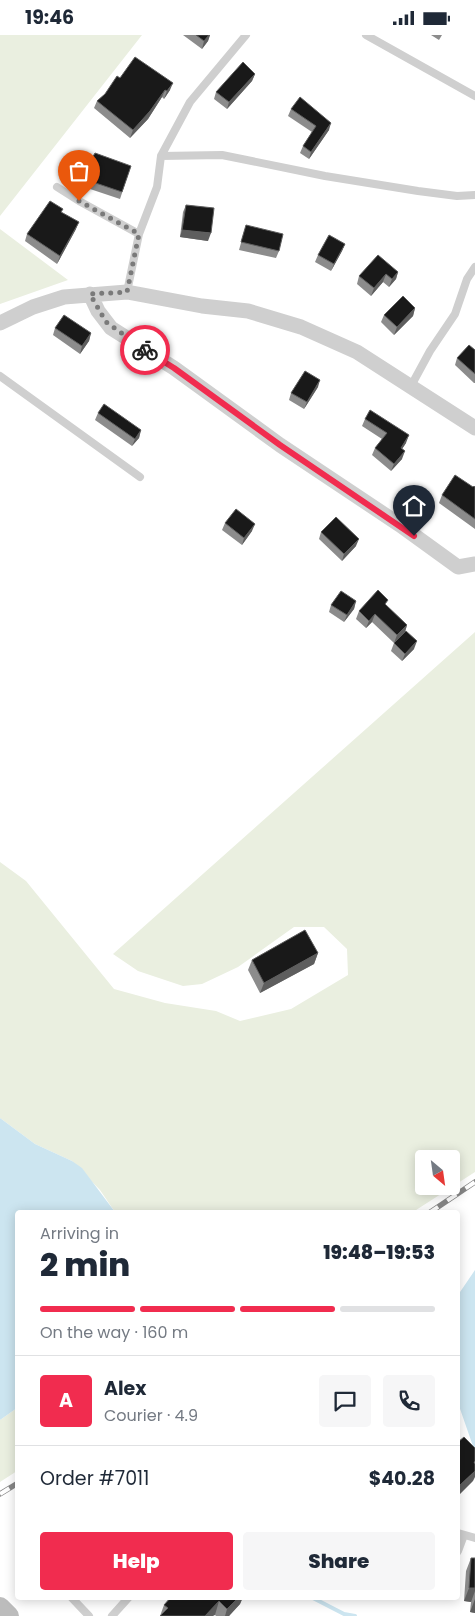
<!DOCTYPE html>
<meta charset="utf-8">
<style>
:root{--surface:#fff;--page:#f6f6f7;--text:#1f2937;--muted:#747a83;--line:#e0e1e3;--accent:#f12c4f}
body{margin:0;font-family:Poppins,sans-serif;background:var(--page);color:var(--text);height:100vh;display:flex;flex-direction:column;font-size:19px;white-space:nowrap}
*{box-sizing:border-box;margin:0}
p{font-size:16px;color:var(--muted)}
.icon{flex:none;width:28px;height:28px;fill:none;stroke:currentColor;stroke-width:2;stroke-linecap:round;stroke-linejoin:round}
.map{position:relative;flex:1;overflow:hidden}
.side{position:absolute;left:15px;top:1175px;width:445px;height:390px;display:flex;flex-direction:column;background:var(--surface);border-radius:5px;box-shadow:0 2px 12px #0003}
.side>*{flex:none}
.needle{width:32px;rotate:151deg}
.buttons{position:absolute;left:415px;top:1115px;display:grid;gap:10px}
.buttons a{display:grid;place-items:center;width:45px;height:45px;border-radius:5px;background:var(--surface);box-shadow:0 2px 12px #0003;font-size:25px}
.pin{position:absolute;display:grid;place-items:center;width:42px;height:42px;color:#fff;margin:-51px -21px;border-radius:50% 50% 50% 0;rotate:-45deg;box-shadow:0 0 5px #0007}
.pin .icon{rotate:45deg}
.courier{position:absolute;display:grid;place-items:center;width:50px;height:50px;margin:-25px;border:4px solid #f12c4f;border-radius:50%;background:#fff;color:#222;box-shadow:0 1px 6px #0007}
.head em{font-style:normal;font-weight:800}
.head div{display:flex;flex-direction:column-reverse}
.head{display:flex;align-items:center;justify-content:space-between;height:85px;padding:0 25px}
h1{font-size:32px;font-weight:800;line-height:38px}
.bar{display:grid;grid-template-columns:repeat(4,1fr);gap:8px 5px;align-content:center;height:60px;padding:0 25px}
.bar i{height:6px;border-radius:4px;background:var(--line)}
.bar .current{background:var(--accent)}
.bar p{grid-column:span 4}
.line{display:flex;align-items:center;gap:12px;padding:0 25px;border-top:1px solid var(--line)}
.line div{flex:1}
.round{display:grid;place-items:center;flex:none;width:52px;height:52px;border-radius:5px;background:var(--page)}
.cta{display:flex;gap:10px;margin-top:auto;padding:10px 25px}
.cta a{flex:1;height:58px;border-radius:5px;background:var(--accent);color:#fff;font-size:20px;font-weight:800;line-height:58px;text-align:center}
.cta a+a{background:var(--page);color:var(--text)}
.status{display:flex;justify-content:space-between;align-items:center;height:35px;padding:0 25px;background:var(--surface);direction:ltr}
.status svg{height:14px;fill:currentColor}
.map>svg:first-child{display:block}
</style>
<div class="status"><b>19:46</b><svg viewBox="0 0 49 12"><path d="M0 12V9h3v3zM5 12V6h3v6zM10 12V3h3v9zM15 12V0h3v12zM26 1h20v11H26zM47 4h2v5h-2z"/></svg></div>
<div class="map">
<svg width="475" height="1581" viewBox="0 0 475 1581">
<rect width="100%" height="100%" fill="#fff"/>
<path fill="#eaefe0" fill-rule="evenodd" d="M 0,0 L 142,0 L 0,181 Z
M 0,194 L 68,245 L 0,269 Z
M 475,597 L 475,1137 L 413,1177 L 115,1177 L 100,1155 L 72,1126 L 35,1109 L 0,1083 L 0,827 L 26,846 L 114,954 L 165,968 L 216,976 L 240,986 L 291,974 L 348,940 L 347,914 L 324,892 L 294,892 L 238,932 L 202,949 L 183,951 L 138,936 L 113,919 ZM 424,1124 L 451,1124 L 451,1151 L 424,1151 Z
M 17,1373 L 17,1436 L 0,1447 L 0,1385 Z"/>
<path fill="#cce5f0" d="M 0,1083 L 35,1109 L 72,1126 L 82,1133 L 115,1177 L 18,1178 L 17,1373 L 0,1385 Z
M 475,1235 L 475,1417 L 458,1368 L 458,1260 Z"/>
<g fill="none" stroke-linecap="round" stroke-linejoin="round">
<path stroke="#cce5f0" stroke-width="4" d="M 311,1562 L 344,1579 L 355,1581"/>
<path stroke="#cfcfcf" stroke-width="8" d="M 366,0 L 475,61
M 161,121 L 222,120 L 325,141 L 418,156 L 457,161 L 475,160
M 57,152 L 79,166 L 139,199
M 127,257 L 139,199 L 157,152 L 161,121 L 190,67 L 246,0
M 0,341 L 140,442
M 411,351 L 430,316 L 455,279 L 467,244 L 475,232
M 458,1498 L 475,1503
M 458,1516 L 464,1500
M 71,1562 L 89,1581
M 112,1581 L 129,1562"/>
<path stroke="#cfcfcf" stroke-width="15" d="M 90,259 L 98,276 L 111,293 L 174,333 L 280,410 L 400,490 L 458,532 L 475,529
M 0,288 L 33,272 L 64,262 L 127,257 L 202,271 L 248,276 L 301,292 L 357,317 L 475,393"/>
<path stroke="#bcbcbc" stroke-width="20" d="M 0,1572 L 9,1581"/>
<g stroke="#878787" stroke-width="5.5">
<path id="rail" d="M 429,1178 L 475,1147
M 0,1459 L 18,1448"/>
</g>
<use href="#rail" stroke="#fff" stroke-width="4" stroke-dasharray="11" stroke-linecap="butt"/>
</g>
<path fill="#8c8c8c" d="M 183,0 L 210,0 L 208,6 L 202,14 Z
M 431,0 L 442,0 L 439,5 Z
M 255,39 L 252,46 L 227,74 L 214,64 L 216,57 Z
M 120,43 L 170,55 L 164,64 L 162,62 L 148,84 L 130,103 L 94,73 L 97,66 L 105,59 Z
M 291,74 L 329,95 L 309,124 L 300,118 L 303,111 L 312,97 L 288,81 Z
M 131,131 L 120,164 L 78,150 L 81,143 Z
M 186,170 L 208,206 L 180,202 L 183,177 Z
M 246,190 L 279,216 L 276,223 L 239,215 Z
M 76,194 L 57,229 L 25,206 L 27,199 Z
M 345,209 L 342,216 L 331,236 L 315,227 L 318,220 Z
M 398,237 L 396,244 L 389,252 L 383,247 L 371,261 L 357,249 L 359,241 Z
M 415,273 L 413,281 L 394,300 L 381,287 L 384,280 Z
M 55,293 L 91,298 L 89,306 L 80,319 L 53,300 Z
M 475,315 L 475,348 L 474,348 L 455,330 L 457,323 Z
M 318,352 L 304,374 L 289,365 L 291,358 Z
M 98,378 L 141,395 L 139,403 L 132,411 L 95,385 Z
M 365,384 L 406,408 L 402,414 L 402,424 L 391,436 L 372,420 L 375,413 L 382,404 L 362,391 Z
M 473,452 L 475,452 L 475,494 L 439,468 L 442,460 Z
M 225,488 L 252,496 L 242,510 L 222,495 Z
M 321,497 L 356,511 L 342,526 L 319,504 Z
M 356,566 L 354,574 L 344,587 L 329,577 L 331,570 Z
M 386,570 L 407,590 L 405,597 L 394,608 L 372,587 L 366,593 L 356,584 L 359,576 Z
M 394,608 L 414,614 L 402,626 L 391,616 Z
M 318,918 L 314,929 L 260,958 L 248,935 L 252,925 Z
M 471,1523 L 475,1523 L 475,1578 L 470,1577 L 471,1567 L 464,1566 L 466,1536 Z
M 182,1562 L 243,1562 L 240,1569 L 229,1581 L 216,1581 L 215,1580 L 160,1581 L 164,1570 L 179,1565 Z"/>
<path fill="#5e5e5e" d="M 209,0 L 210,0 L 208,6 L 202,14 L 204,6 Z
M 255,39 L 252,46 L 227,74 L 229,67 Z
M 173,48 L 170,55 L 164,64 L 167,56 Z
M 165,55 L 162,62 L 148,84 L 130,103 L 133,95 Z
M 331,88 L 329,95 L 309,124 L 311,117 Z
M 79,187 L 76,194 L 57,229 L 60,221 Z
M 182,195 L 211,198 L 208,206 L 180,202 Z
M 345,209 L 342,216 L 331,236 L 334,229 Z
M 398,237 L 396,244 L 389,252 L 392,244 Z
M 386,239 L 383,247 L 371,261 L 374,253 Z
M 415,273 L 413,281 L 394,300 L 397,292 Z
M 91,298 L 89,306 L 80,319 L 82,311 Z
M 320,345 L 318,352 L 304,374 L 307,367 Z
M 141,395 L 139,403 L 132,411 L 135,404 Z
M 409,400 L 406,408 L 398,420 L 401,413 Z
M 405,416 L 402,424 L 391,436 L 394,429 Z
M 255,489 L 252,496 L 242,510 L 244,503 Z
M 359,504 L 356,511 L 342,526 L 344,519 Z
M 356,566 L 354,574 L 344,587 L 347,580 Z
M 375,579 L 372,587 L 366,593 L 369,586 Z
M 407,590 L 405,597 L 394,608 L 397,600 Z
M 417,606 L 414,614 L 402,626 L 405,619 Z
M 318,918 L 314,929 L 260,958 L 264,948 Z
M 475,1436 L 475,1442 L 473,1446 L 458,1461 L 458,1452 Z
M 469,1553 L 475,1553 L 475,1556 L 471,1567 L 464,1566 Z
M 239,1562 L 243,1562 L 240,1569 L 229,1581 L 225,1581 L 227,1574 Z
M 475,1564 L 475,1578 L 470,1577 Z
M 219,1566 L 215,1580 L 213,1581 L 205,1581 Z"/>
<path fill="#191919" stroke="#5e5e5e" d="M 196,0 L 209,0 L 204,6 Z
M 135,22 L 173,48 L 167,56 L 165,55 L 150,76 L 133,95 L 97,66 L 105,59 L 117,41 L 120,43 Z
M 243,27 L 255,39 L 229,67 L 216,57 Z
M 300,62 L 331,88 L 311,117 L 303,111 L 316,91 L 291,74 Z
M 95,118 L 131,131 L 122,157 L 81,143 Z
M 50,166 L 63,174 L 61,177 L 79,187 L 60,221 L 27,199 Z
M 186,170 L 214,173 L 211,198 L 182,195 Z
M 246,190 L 283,199 L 279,216 L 241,207 Z
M 329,200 L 345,209 L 334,229 L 318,220 Z
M 378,220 L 398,237 L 392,244 L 386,239 L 374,253 L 359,241 Z
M 403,261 L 415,273 L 397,292 L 384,280 Z
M 64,280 L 91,298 L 82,311 L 55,293 Z
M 469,310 L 475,315 L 475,339 L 457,323 Z
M 305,336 L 320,345 L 307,367 L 291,358 Z
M 104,369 L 141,395 L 135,404 L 98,378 Z
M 370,375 L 409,400 L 401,413 L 405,416 L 394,429 L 375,413 L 387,398 L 365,384 Z
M 455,440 L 473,452 L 474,451 L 475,452 L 475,484 L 442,460 Z
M 236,474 L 255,489 L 244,503 L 225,488 Z
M 336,482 L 359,504 L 344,519 L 321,497 Z
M 378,555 L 388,565 L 385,569 L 407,590 L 397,600 L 375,579 L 369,586 L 359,576 Z
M 341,556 L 356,566 L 347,580 L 331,570 Z
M 406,596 L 417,606 L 405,619 L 394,608 Z
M 305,895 L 318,918 L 264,948 L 252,925 Z
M 464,1402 L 475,1413 L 475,1426 L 474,1427 L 475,1429 L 475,1436 L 458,1452 L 458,1407 Z
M 471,1523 L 475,1523 L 475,1553 L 469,1553 Z
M 171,1562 L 176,1562 L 179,1565 L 182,1562 L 239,1562 L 227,1574 L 219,1566 L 205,1581 L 160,1581 L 168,1573 L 164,1570 Z"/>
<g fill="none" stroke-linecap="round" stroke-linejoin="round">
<path stroke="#7a7a7a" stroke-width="5" stroke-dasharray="0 9" d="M 79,166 L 139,199 L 127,257 L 90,259 L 106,287 L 145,315"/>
<path stroke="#f12c4f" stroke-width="6" d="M 145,315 L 174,333 L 280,410 L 414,501"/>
</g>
</svg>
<div class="buttons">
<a><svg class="needle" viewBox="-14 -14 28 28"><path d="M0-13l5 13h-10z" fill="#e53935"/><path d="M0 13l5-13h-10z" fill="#747a83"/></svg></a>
</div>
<div class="pin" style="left:79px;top:166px;background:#ea580c"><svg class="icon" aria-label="bag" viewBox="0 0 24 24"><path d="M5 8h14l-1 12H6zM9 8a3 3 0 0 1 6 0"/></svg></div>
<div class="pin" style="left:414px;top:501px;background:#1f2937"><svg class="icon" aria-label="home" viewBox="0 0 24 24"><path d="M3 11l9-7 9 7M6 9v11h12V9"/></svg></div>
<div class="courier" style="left:145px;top:315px"><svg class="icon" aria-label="bike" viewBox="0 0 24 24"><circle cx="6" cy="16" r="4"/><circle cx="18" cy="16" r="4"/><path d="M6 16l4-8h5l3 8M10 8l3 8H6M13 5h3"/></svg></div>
<section class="side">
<div class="head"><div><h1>2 min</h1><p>Arriving in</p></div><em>19:48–19:53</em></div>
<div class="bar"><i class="current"></i><i class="current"></i><i class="current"></i><i></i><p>On the way · 160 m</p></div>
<div class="line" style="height:90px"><b class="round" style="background:var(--accent);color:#fff">A</b><div><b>Alex</b><p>Courier · 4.9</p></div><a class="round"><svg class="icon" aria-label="chat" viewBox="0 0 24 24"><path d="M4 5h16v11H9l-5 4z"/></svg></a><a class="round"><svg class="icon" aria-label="phone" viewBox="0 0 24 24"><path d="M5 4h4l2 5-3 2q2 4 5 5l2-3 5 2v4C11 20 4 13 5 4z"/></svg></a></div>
<div class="line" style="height:65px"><div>Order #7011</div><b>$40.28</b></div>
<div class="cta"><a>Help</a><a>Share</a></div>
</section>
</div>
